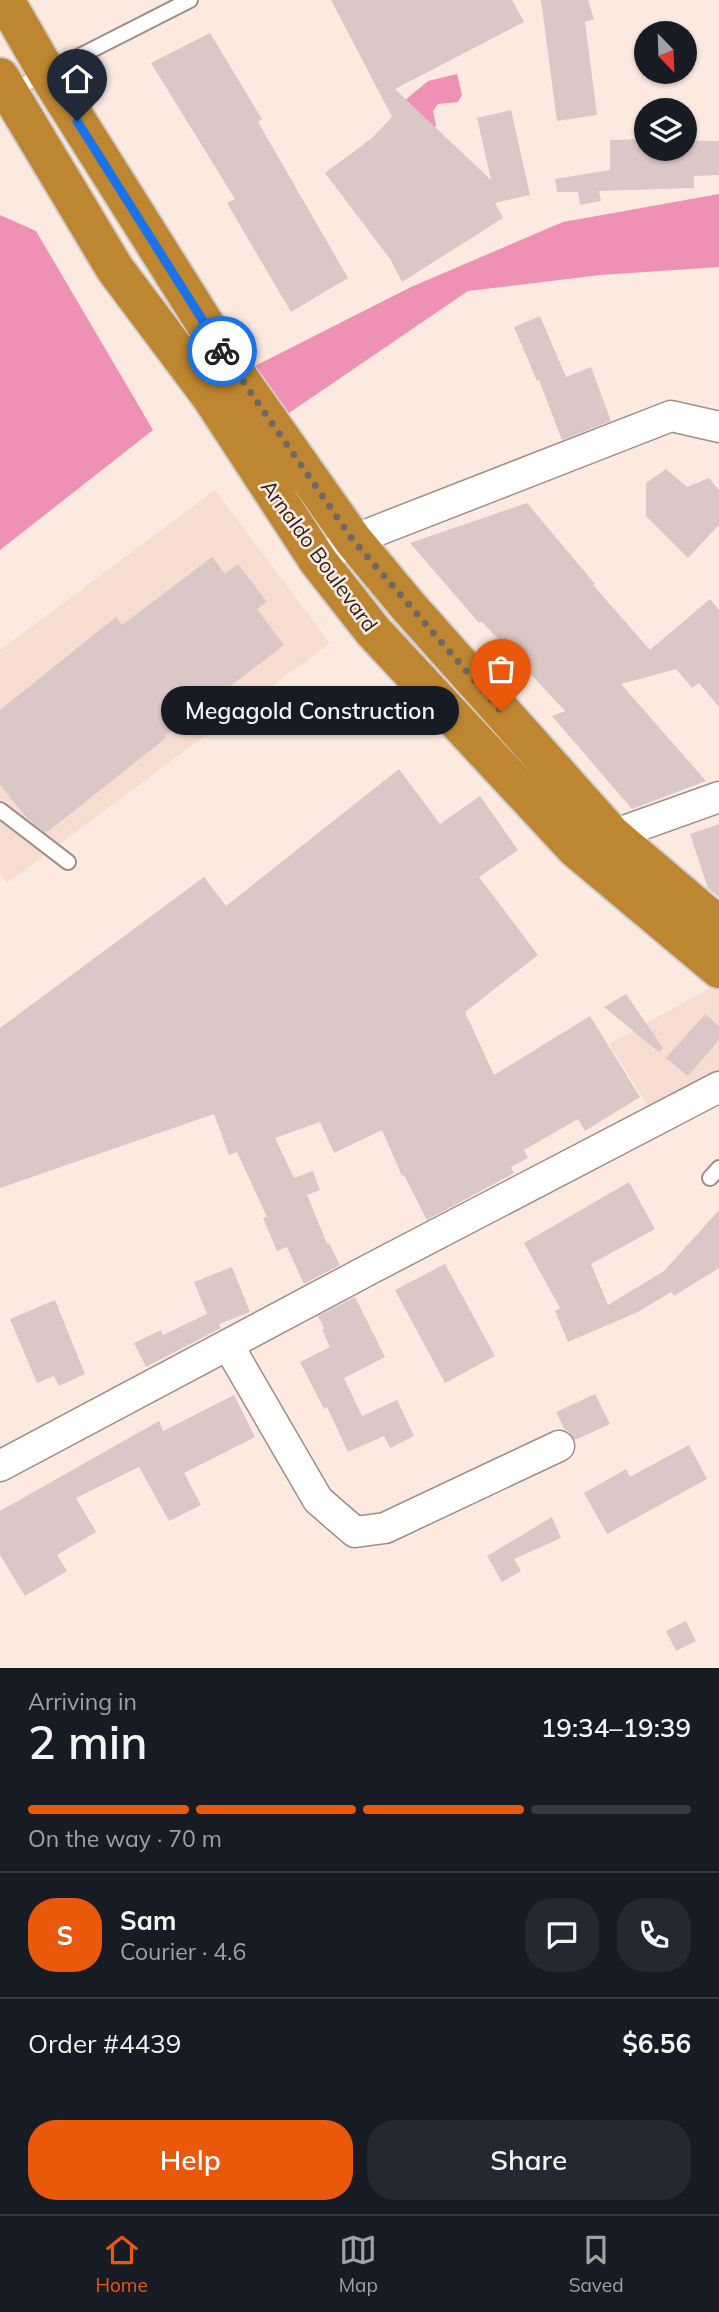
<!DOCTYPE html>
<meta charset="utf-8">
<style>
:root{--surface:#171b24;--page:#242831;--text:#f1f3f6;--muted:#9ea1a6;--line:#363941;--accent:#ea580c}
body{margin:0;font-family:Mulish,sans-serif;background:var(--page);color:var(--text);height:100vh;display:flex;flex-direction:column;font-size:26px;white-space:nowrap}
*{box-sizing:border-box;margin:0}
p{font-size:23px;color:var(--muted)}
.icon{flex:none;width:38px;height:38px;fill:none;stroke:currentColor;stroke-width:2;stroke-linecap:round;stroke-linejoin:round}
.map{position:relative;height:1668px;overflow:hidden}
.side{display:flex;flex-direction:column;background:var(--surface);flex:1}
.side>*{flex:none}
.needle{width:46px;rotate:157deg}
.tools{position:absolute;left:634px;top:21px;display:grid;gap:14px}
.tools a{display:grid;place-items:center;width:63px;height:63px;border-radius:50%;background:var(--surface);box-shadow:0 2px 5px #0004;font-size:35px}
.pin{position:absolute;display:grid;place-items:center;width:60px;height:60px;color:#fff;margin:-72px -30px;border-radius:50% 50% 50% 0;rotate:-45deg;box-shadow:0 0 7px #0007}
.pin .icon{rotate:45deg}
.courier{position:absolute;display:grid;place-items:center;width:70px;height:70px;margin:-35px;border:5px solid #1a73e8;border-radius:50%;background:#fff;color:#222;box-shadow:0 2px 9px #0007}
.bubble{position:absolute;height:49px;border-radius:24px;background:var(--surface);box-shadow:0 2px 5px #0004;font-size:23px;font-weight:600;line-height:49px;text-align:center}
.headline em{font-style:normal;font-weight:600}
.headline div{display:flex;flex-direction:column-reverse}
.headline{display:flex;align-items:center;justify-content:space-between;height:119px;padding:0 28px}
h1{font-size:46px;font-weight:600;line-height:52px}
.bar{display:grid;grid-template-columns:repeat(4,1fr);gap:10px 7px;align-content:center;height:84px;padding:0 28px}
.bar i{height:9px;border-radius:5px;background:var(--line)}
.bar .active{background:var(--accent)}
.bar p{grid-column:span 4}
.line{display:flex;align-items:center;gap:18px;padding:0 28px;border-top:2px solid var(--line)}
.line div{flex:1}
.round{display:grid;place-items:center;flex:none;width:74px;height:74px;border-radius:28px;background:var(--page)}
.primary-button{display:flex;gap:14px;margin-top:auto;padding:14px 28px}
.primary-button a{flex:1;height:80px;border-radius:28px;background:var(--accent);color:#fff;font-size:28px;font-weight:600;line-height:80px;text-align:center}
.primary-button a+a{background:var(--page);color:var(--text)}
.tab-bar{display:flex;justify-content:space-around;align-items:center;height:98px;border-top:2px solid var(--line);background:var(--surface);font-size:19px;color:var(--muted)}
.tab-bar a{display:grid;justify-items:center;gap:4px}
.tab-bar .active{color:var(--accent)}
.map>svg:first-child{display:block}
</style>
<div class="map">
<svg width="719" height="1668" viewBox="0 0 719 1668">
<rect width="100%" height="100%" fill="#fceae1"/>
<path fill="#f7ddd1" d="M 215,490 L 330,643 L 7,883 L 0,873 L 0,650 Z
M 717,984 L 719,986 L 719,1074 L 651,1111 L 609,1044 Z"/>
<path fill="#ee91b5" d="M 457,74 L 462,95 L 458,102 L 438,104 L 433,111 L 436,126 L 428,132 L 398,106 L 428,81 Z
M 719,194 L 719,267 L 600,275 L 468,291 L 289,413 L 253,367 L 411,287 L 563,222 Z
M 0,215 L 36,231 L 153,430 L 0,550 Z"/>
<path fill="#dbc7c6" d="M 331,0 L 512,0 L 524,22 L 395,89 L 491,180 L 477,118 L 511,110 L 530,195 L 495,203 L 503,218 L 402,282 L 390,259 L 325,173 L 372,138 L 392,117 Z
M 541,0 L 588,0 L 594,19 L 585,22 L 597,115 L 557,121 Z
M 210,33 L 262,119 L 258,122 L 348,278 L 291,312 L 227,203 L 235,199 L 151,63 Z
M 684,138 L 694,138 L 694,141 L 719,141 L 719,175 L 694,176 L 694,188 L 599,191 L 601,201 L 580,205 L 578,192 L 557,192 L 555,179 L 610,170 L 610,140 L 646,139 L 646,149 L 684,149 Z
M 540,316 L 566,377 L 591,367 L 611,421 L 562,440 L 539,380 L 537,381 L 514,327 Z
M 666,469 L 687,487 L 709,478 L 719,490 L 719,525 L 688,558 L 646,516 L 646,483 Z
M 527,503 L 595,584 L 593,585 L 650,650 L 710,599 L 719,610 L 719,707 L 699,683 L 692,688 L 676,669 L 621,684 L 706,781 L 632,809 L 552,716 L 565,711 L 482,622 L 479,623 L 410,543 Z
M 212,557 L 225,574 L 238,564 L 267,602 L 257,609 L 284,645 L 165,736 L 166,738 L 46,833 L 27,818 L 0,785 L 0,710 L 116,617 L 122,625 Z
M 399,769 L 440,824 L 480,796 L 518,850 L 479,877 L 538,955 L 465,1012 L 494,1075 L 590,1016 L 640,1097 L 585,1131 L 578,1119 L 524,1150 L 528,1158 L 511,1167 L 514,1173 L 427,1220 L 404,1175 L 402,1176 L 382,1130 L 334,1153 L 320,1122 L 275,1138 L 294,1178 L 313,1171 L 320,1190 L 307,1195 L 327,1244 L 329,1243 L 340,1265 L 304,1284 L 287,1247 L 277,1251 L 263,1218 L 267,1217 L 237,1152 L 229,1155 L 214,1114 L 0,1188 L 0,1028 L 204,877 L 226,906 Z
M 719,824 L 719,897 L 708,888 L 690,834 Z
M 626,994 L 663,1048 L 659,1052 L 604,1007 Z
M 705,1014 L 719,1026 L 719,1040 L 688,1076 L 666,1058 Z
M 629,1182 L 655,1229 L 591,1264 L 608,1305 L 664,1271 L 719,1210 L 719,1268 L 674,1296 L 671,1292 L 638,1312 L 568,1342 L 555,1311 L 560,1308 L 524,1243 Z
M 445,1264 L 495,1356 L 445,1383 L 395,1290 Z
M 232,1267 L 250,1312 L 219,1324 L 221,1328 L 146,1367 L 134,1343 L 161,1330 L 163,1335 L 207,1314 L 194,1282 Z
M 355,1297 L 385,1357 L 344,1378 L 362,1416 L 397,1400 L 414,1436 L 390,1448 L 384,1436 L 348,1452 L 327,1407 L 324,1409 L 300,1362 L 330,1347 L 322,1330 L 324,1328 L 318,1316 Z
M 55,1300 L 85,1374 L 59,1386 L 54,1376 L 37,1383 L 10,1319 Z
M 595,1394 L 610,1424 L 575,1440 L 569,1432 L 565,1430 L 556,1412 Z
M 234,1395 L 255,1437 L 184,1473 L 201,1505 L 169,1521 L 139,1467 L 76,1498 L 96,1532 L 57,1555 L 67,1571 L 25,1596 L 0,1555 L 0,1511 L 159,1421 L 163,1431 Z
M 689,1445 L 707,1479 L 607,1534 L 584,1493 L 626,1469 L 630,1477 Z
M 552,1517 L 561,1538 L 514,1559 L 521,1571 L 502,1582 L 487,1556 Z
M 686,1621 L 696,1641 L 676,1651 L 666,1631 Z"/>
<g fill="none" stroke-linecap="round" stroke-linejoin="round">
<g stroke="#9f8e86" stroke-width="18">
<path id="lane" d="M 9,92 L 190,0
M 0,810 L 68,862
M 710,1178 L 719,1168"/>
</g>
<g stroke="#9f8e86" stroke-width="33">
<path id="street" d="M 318,561 L 353,540 L 671,416 L 719,427
M 596,841 L 719,797
M 228,1345 L 318,1500 L 355,1532 L 385,1528 L 559,1446
M 0,1466 L 370,1269 L 719,1087"/>
</g>
<g stroke="#d0cece" stroke-width="42">
<path id="highway" d="M 5,0 L 47,73 L 241,381 L 353,540 L 408,606 L 611,834 L 719,926
M 0,77 L 115,269 L 211,397 L 318,561 L 373,631 L 576,849 L 719,969"/>
</g>
<use href="#lane" stroke="#fff" stroke-width="14"/>
<use href="#street" stroke="#fff" stroke-width="30"/>
<use href="#highway" stroke="#be8630" stroke-width="38"/>
</g>
<g fill="none" stroke-linecap="round" stroke-linejoin="round">
<path stroke="#726863" stroke-width="7" stroke-dasharray="0 12.6" d="M 222,351 L 353,540 L 501,711"/>
<path stroke="#1a73e8" stroke-width="9" d="M 77,121 L 222,351"/>
</g>
<g text-anchor="middle" stroke-width="5" stroke-linejoin="round" paint-order="stroke">
<g font-size="21" fill="#28221f" stroke="#fceae1">
<text transform="translate(319 556) rotate(54)" y="7">Arnaldo Boulevard</text>
</g>
</g>
</svg>
<div class="tools">
<a><svg class="needle" viewBox="-14 -14 28 28"><path d="M0-13l5 13h-10z" fill="#e53935"/><path d="M0 13l5-13h-10z" fill="#9ea1a6"/></svg></a>
<a><svg class="icon" aria-label="layers" viewBox="0 0 24 24"><path d="M12 4l9 5-9 5-9-5zM3 14l9 5 9-5"/></svg></a>
</div>
<div class="pin" style="left:501px;top:711px;background:#ea580c"><svg class="icon" aria-label="bag" viewBox="0 0 24 24"><path d="M5 8h14l-1 12H6zM9 8a3 3 0 0 1 6 0"/></svg></div>
<div class="pin" style="left:77px;top:121px;background:#1f2937"><svg class="icon" aria-label="home" viewBox="0 0 24 24"><path d="M3 11l9-7 9 7M6 9v11h12V9"/></svg></div>
<div class="courier" style="left:222px;top:351px"><svg class="icon" aria-label="bike" viewBox="0 0 24 24"><circle cx="6" cy="16" r="4"/><circle cx="18" cy="16" r="4"/><path d="M6 16l4-8h5l3 8M10 8l3 8H6M13 5h3"/></svg></div>
<div class="bubble" style="left:161px;top:686px;width:298px">Megagold Construction</div>
</div>
<section class="side">
<div class="headline"><div><h1>2 min</h1><p>Arriving in</p></div><em>19:34–19:39</em></div>
<div class="bar"><i class="active"></i><i class="active"></i><i class="active"></i><i></i><p>On the way · 70 m</p></div>
<div class="line" style="height:126px"><b class="round" style="background:var(--accent);color:#fff">S</b><div><b>Sam</b><p>Courier · 4.6</p></div><a class="round"><svg class="icon" aria-label="chat" viewBox="0 0 24 24"><path d="M4 5h16v11H9l-5 4z"/></svg></a><a class="round"><svg class="icon" aria-label="phone" viewBox="0 0 24 24"><path d="M5 4h4l2 5-3 2q2 4 5 5l2-3 5 2v4C11 20 4 13 5 4z"/></svg></a></div>
<div class="line" style="height:91px"><div>Order #4439</div><b>$6.56</b></div>
<div class="primary-button"><a>Help</a><a>Share</a></div>
</section>
<nav class="tab-bar">
<a class="active"><svg class="icon" aria-label="home" viewBox="0 0 24 24"><path d="M3 11l9-7 9 7M6 9v11h12V9"/></svg>Home</a>
<a><svg class="icon" aria-label="map" viewBox="0 0 24 24"><path d="M3 6l6-2 6 2 6-2v14l-6 2-6-2-6 2zM9 4v14M15 6v14"/></svg>Map</a>
<a><svg class="icon" aria-label="saved" viewBox="0 0 24 24"><path d="M7 4h10v16l-5-4-5 4z"/></svg>Saved</a>
</nav>
